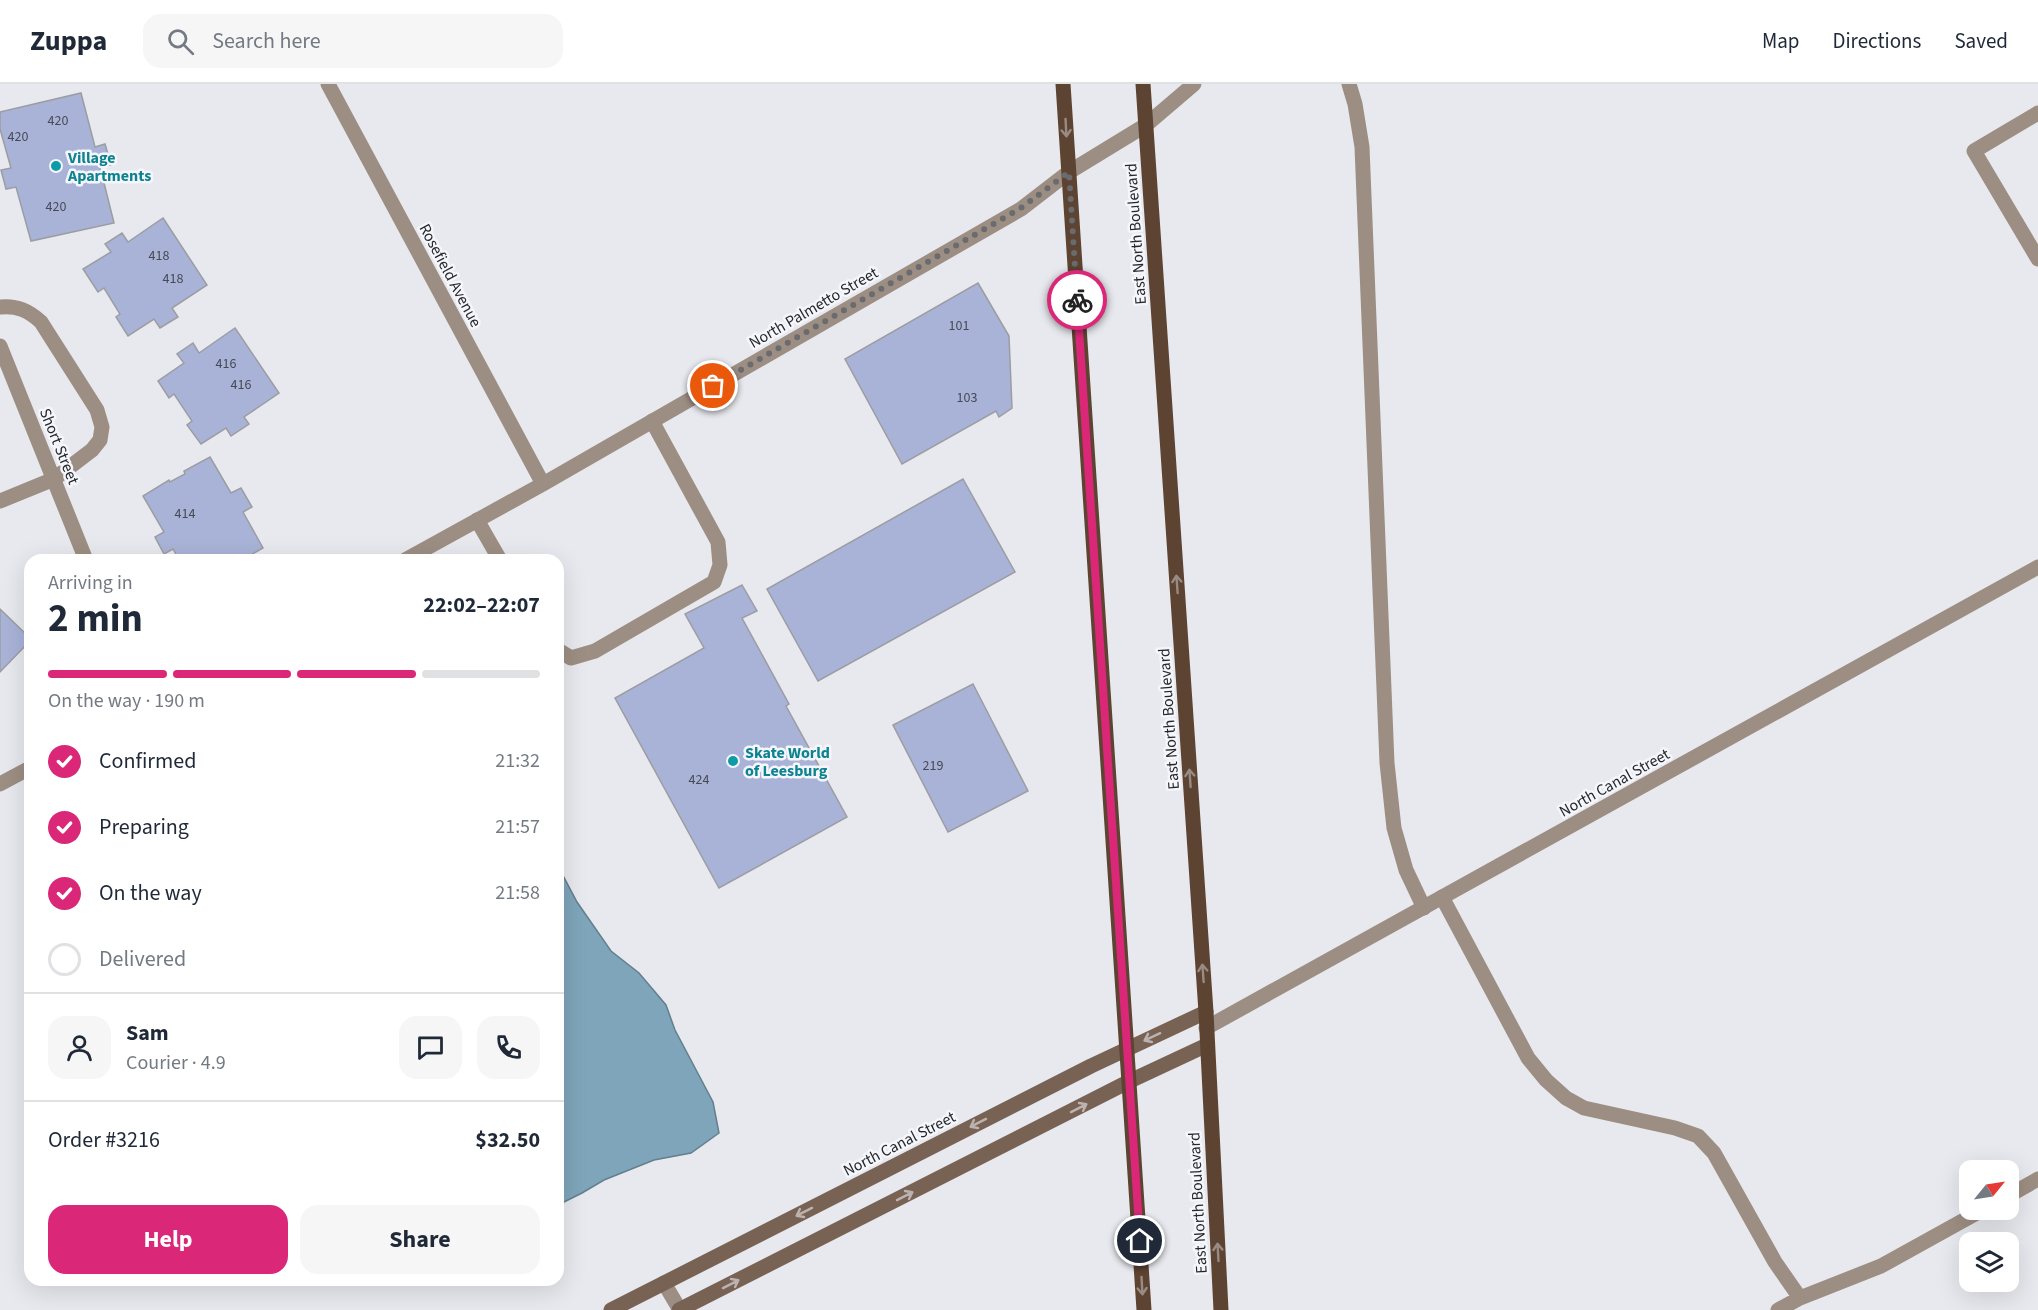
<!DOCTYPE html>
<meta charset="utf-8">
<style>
:root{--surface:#fff;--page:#f6f6f7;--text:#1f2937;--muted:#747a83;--line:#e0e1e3;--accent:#db2777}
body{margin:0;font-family:"Source Sans 3",sans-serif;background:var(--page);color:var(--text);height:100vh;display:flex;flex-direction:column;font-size:22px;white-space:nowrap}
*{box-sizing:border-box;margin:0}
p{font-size:20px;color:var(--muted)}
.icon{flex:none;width:33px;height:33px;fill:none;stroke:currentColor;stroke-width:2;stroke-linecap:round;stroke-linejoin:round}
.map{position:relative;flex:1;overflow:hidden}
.details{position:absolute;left:24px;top:470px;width:540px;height:732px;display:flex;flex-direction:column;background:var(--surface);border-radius:18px;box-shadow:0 6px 24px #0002}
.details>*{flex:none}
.needle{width:39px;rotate:60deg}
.fabs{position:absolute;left:1959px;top:1076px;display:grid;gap:12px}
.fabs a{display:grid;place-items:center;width:60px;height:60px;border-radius:12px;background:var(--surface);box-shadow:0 6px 24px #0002;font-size:30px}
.pin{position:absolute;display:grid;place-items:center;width:51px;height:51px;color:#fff;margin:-26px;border:3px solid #fff;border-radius:50%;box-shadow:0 2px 6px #0007}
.courier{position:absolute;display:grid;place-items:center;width:60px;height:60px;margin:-30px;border:4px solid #db2777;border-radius:50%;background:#fff;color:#222;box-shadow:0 2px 8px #0007}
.summary em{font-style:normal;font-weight:700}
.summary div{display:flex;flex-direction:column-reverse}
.summary{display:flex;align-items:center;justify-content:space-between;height:102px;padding:0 24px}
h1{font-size:39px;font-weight:700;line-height:45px}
.bar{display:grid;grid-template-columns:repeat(4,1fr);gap:9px 6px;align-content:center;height:72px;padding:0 24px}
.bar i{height:8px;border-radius:4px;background:var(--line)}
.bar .selected{background:var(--accent)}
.bar p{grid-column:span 4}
.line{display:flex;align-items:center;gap:15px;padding:0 24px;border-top:2px solid var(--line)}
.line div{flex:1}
.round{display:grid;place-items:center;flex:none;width:63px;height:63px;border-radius:18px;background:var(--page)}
ol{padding:0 24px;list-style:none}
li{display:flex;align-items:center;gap:18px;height:66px}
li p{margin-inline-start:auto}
li .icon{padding:6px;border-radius:50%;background:var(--accent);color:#fff;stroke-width:4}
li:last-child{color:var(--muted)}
li i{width:33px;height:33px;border:3px solid var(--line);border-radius:50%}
.cta{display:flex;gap:12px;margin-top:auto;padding:12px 24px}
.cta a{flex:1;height:69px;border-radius:18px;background:var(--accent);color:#fff;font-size:24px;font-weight:700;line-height:69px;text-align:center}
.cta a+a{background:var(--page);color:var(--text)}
header{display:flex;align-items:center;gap:36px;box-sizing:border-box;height:84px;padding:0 30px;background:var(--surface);border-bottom:2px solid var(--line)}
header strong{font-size:28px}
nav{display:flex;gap:33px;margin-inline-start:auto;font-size:21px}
.search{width:420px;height:54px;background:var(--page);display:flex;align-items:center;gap:15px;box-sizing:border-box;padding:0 21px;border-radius:18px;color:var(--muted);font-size:22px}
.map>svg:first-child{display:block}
</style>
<header>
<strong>Zuppa</strong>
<div class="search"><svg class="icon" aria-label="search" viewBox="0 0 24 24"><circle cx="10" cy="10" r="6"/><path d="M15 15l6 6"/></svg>Search here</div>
<nav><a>Map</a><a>Directions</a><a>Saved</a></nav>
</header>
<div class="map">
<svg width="2038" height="1226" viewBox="0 0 2038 1226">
<rect width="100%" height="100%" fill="#e7e9ee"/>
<path fill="#7ea5ba" stroke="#647f8e" stroke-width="1.5" d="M 558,782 L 577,818 L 611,867 L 639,889 L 666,921 L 675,946 L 713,1018 L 719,1049 L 691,1069 L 654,1076 L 604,1096 L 582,1109 L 558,1121 Z"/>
<path fill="#a8b3d7" stroke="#9c9da2" stroke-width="1.5" d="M 81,9 L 95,63 L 105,60 L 111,81 L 100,83 L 114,139 L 31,157 L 16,103 L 6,105 L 4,97 L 1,86 L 11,84 L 0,45 L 0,28 Z
M 163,134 L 207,201 L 172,224 L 178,233 L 160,244 L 154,235 L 128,252 L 116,233 L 120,230 L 104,204 L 98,208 L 83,185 L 111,168 L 105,160 L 122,149 L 128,158 Z
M 978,199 L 1009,252 L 1012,324 L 999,333 L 996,327 L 902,380 L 845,275 Z
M 235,244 L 279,309 L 244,333 L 249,340 L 231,352 L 226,344 L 201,360 L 187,341 L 192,337 L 174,310 L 169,314 L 158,297 L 184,279 L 177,270 L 193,259 L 199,269 Z
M 210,373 L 231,409 L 241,404 L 252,423 L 243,428 L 263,464 L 242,476 L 179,476 L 173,465 L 164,470 L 155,453 L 164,448 L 143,412 L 169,396 L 170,398 L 185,390 L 184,387 Z
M 963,395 L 1015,488 L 818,597 L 767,505 Z
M 742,501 L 757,527 L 742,534 L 789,620 L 786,622 L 847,733 L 719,804 L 615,614 L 704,564 L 685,530 Z
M 0,525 L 30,554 L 30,557 L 0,588 Z
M 973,600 L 1028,707 L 948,748 L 893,641 Z"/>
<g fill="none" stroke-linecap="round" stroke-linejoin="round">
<path stroke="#9d8e83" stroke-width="15" d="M 1349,0 L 1355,20 L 1362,63 L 1387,679 L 1394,744 L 1406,786 L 1424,824
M 2038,29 L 1974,67 L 2038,175
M 0,223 C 17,221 29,227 41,238 L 97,326 L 102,343 L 100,356 L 92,366 L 54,395 L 0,417
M 477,436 L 500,476
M 558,566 L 571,574 L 595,567 L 714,498 L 720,481 L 718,458 L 652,337
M 1442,813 L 1528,974 L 1546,996 L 1566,1014 L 1584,1024 L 1675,1044 L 1698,1052 L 1714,1069 L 1775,1178 L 1800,1214 L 1881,1182 L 1984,1125
M 2008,1112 L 2038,1095
M 1778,1226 L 1800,1214"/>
<path stroke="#9d8e83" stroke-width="15" d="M 328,0 L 543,400
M 0,262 L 86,476
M 405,476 L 543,400 L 1021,125 L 1069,88 L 1146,41 L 1194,0
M 0,700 L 30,684
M 1206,944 L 2038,483
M 664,1199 L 680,1226"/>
<path stroke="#786254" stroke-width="15" d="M 611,1226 L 1091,982 L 1206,928
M 679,1226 L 1130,997 L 1207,961"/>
<path stroke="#5d4432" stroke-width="15" d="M 1063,0 L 1144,1226
M 1143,0 L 1206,928 L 1221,1226"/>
</g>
<defs><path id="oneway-shaft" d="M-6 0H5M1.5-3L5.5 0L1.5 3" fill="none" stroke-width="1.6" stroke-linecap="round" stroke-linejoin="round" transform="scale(1.5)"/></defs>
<g stroke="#998b83">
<use href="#oneway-shaft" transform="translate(1066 44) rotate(87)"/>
<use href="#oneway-shaft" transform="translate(1177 500) rotate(-94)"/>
<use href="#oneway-shaft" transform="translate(1190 694) rotate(-94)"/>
<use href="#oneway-shaft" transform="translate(1203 889) rotate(-94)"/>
<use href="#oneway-shaft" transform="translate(1218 1168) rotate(-93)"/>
<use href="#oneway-shaft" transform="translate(1142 1202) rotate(87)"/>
</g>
<g stroke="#bcb3b0">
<use href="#oneway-shaft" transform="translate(1152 953) rotate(155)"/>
<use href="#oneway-shaft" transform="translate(1079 1024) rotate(-27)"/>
<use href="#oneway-shaft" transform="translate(978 1039) rotate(153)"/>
<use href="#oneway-shaft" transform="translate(905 1112) rotate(-27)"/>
<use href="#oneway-shaft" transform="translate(804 1128) rotate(153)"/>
<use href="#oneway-shaft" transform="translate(731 1200) rotate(-27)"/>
</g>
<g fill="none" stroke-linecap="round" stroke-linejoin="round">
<path stroke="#6a6b6e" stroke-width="6" stroke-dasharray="0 10.8" d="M 713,302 L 1021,124 L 1069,88 L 1077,216"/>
<path stroke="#db2777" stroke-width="8" d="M 1077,216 L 1140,1157"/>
</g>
<g fill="#0f9aa8" stroke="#f4f6fc" stroke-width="2">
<circle cx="56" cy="82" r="6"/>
<circle cx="733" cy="677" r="6"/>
</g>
<g text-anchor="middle" stroke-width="5" stroke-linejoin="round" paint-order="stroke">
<g font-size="14" fill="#464a54">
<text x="58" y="41">420</text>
<text x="18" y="57">420</text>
<text x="56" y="127">420</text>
<text x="159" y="176">418</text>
<text x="173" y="199">418</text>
<text x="959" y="246">101</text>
<text x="226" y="284">416</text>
<text x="241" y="305">416</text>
<text x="967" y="318">103</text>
<text x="185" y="434">414</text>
<text x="933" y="686">219</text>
<text x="699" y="700">424</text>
</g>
<g font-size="16" font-weight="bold" fill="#0d838f" stroke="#f4f6fc" text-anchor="start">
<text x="68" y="79">Village<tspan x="68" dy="18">Apartments</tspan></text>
<text x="745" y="674">Skate World<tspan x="745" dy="18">of Leesburg</tspan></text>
</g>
<g font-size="16" fill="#262729" stroke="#f4f6fc">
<text transform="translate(1135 150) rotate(-94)" y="6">East North Boulevard</text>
<text transform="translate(451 191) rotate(62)" y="6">Rosefield Avenue</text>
<text transform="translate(813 223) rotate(-30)" y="6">North Palmetto Street</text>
<text transform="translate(60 362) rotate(68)" y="6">Short Street</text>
<text transform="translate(1168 635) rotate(-94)" y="6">East North Boulevard</text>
<text transform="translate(1614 698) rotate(-29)" y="6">North Canal Street</text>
<text transform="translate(899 1059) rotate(-27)" y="6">North Canal Street</text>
<text transform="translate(1197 1119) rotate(-93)" y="6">East North Boulevard</text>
</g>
</g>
</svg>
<div class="fabs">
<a><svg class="needle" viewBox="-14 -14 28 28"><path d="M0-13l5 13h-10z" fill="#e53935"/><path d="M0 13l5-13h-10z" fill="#747a83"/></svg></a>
<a><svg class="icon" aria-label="layers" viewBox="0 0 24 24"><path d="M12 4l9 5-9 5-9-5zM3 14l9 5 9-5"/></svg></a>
</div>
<div class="pin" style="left:713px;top:302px;background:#ea580c"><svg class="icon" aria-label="bag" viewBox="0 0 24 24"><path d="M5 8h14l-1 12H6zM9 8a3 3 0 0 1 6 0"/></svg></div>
<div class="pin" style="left:1140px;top:1157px;background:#1f2937"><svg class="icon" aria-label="home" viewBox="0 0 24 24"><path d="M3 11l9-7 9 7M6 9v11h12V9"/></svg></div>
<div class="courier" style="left:1077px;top:216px"><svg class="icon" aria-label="bike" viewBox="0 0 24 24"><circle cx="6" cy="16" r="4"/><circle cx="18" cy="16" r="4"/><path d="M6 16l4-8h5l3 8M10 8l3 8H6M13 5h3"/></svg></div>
<section class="details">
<div class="summary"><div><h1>2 min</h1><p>Arriving in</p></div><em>22:02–22:07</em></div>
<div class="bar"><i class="selected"></i><i class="selected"></i><i class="selected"></i><i></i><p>On the way · 190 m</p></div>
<ol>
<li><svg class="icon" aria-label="check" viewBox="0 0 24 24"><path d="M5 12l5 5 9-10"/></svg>Confirmed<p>21:32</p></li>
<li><svg class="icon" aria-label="check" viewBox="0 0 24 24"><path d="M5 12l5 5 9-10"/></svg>Preparing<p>21:57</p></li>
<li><svg class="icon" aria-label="check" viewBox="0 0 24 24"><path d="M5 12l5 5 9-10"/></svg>On the way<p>21:58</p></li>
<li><i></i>Delivered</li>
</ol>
<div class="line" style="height:108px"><a class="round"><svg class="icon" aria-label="person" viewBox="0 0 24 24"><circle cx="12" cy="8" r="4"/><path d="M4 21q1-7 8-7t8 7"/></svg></a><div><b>Sam</b><p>Courier · 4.9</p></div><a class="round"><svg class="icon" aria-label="chat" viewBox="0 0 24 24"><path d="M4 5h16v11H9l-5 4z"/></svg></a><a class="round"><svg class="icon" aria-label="phone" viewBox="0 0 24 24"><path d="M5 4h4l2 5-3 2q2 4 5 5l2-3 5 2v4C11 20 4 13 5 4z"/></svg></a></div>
<div class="line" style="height:78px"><div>Order #3216</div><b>$32.50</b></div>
<div class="cta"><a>Help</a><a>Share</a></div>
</section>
</div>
